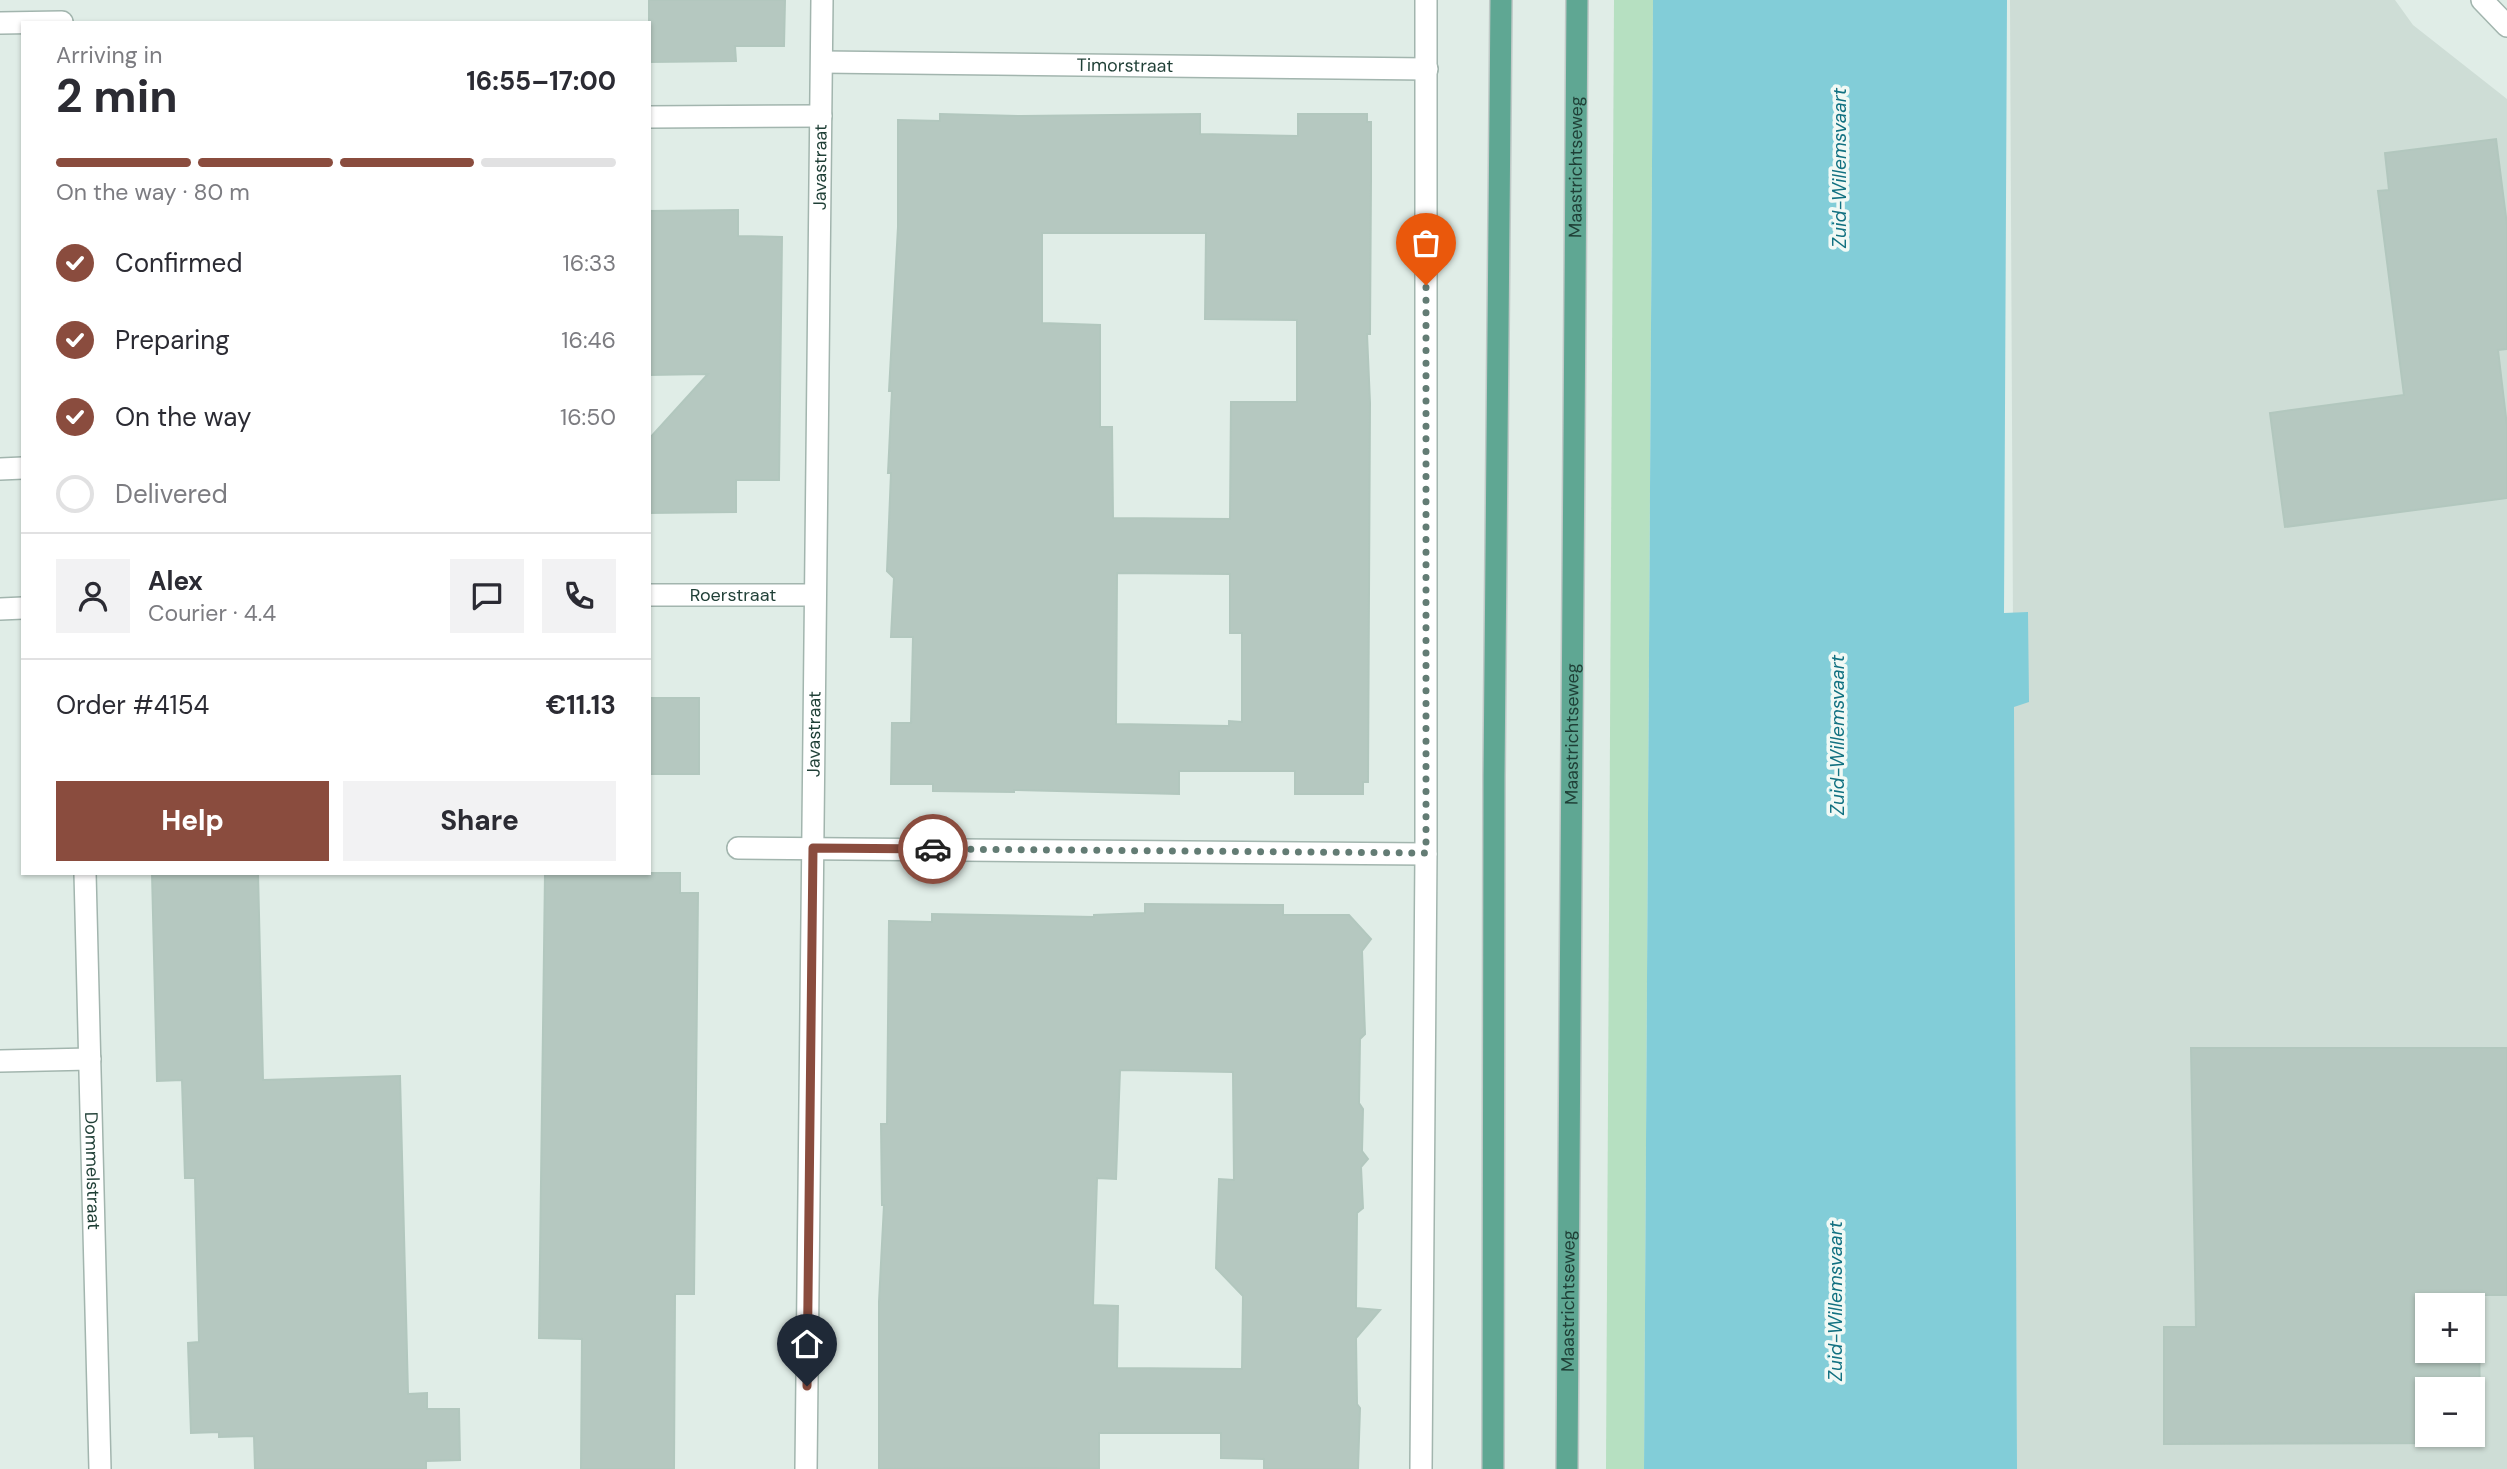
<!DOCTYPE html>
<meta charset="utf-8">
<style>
:root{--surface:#fff;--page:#f2f2f3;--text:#2b2b33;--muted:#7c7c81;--line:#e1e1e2;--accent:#8a4c3e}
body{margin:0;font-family:"DM Sans",sans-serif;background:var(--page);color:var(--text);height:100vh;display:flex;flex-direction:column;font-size:26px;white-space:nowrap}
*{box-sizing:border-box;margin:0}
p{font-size:23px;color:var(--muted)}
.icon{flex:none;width:38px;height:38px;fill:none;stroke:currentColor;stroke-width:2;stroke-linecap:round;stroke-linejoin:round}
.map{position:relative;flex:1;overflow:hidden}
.sheet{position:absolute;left:21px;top:21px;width:630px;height:854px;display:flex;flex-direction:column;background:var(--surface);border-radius:0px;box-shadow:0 2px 5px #0004}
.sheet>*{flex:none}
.buttons{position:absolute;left:2415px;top:1293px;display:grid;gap:14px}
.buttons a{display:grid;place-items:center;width:70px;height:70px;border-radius:0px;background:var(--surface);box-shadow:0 2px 5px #0004;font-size:35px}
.pin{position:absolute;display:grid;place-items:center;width:60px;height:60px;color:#fff;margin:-72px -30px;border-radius:50% 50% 50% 0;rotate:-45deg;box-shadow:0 0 7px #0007}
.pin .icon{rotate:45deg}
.courier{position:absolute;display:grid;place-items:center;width:70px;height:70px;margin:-35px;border:5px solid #8a4c3e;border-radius:50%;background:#fff;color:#222;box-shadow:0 2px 9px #0007}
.headline em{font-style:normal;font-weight:700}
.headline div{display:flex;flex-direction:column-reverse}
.headline{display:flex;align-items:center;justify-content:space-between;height:119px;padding:0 35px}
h1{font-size:46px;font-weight:700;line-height:52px}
.bar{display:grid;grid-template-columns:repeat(4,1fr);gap:10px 7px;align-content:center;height:84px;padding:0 35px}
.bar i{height:9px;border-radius:5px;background:var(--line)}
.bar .selected{background:var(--accent)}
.bar p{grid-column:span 4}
.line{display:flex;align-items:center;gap:18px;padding:0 35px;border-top:2px solid var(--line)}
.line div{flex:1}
.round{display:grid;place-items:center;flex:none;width:74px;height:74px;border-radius:0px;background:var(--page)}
ol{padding:0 35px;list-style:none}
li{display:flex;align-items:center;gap:21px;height:77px}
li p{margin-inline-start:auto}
li .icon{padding:7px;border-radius:50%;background:var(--accent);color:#fff;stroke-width:4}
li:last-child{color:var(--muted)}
li i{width:38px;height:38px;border:4px solid var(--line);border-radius:50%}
.primary-button{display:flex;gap:14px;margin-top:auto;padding:14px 35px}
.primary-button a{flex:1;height:80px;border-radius:0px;background:var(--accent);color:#fff;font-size:28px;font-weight:700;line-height:80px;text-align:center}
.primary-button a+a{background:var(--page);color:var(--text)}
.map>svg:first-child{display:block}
</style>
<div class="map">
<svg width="2507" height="1469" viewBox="0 0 2507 1469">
<rect width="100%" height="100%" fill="#e0ede7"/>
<path fill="#ceddd6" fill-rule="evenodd" d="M 2010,0 L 2395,0 L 2413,25 L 2507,99 L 2507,1469 L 2017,1469 ZM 2427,1306 L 2473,1306 L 2473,1351 L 2427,1351 ZM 2427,1390 L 2473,1390 L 2473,1435 L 2427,1435 Z"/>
<path fill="#b6e0c1" d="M 1614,0 L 1653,0 L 1644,1469 L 1606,1469 Z"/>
<path fill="#82cdd8" d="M 1653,0 L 2007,0 L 2004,613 L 2028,612 L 2029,702 L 2014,707 L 2017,1469 L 1644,1469 Z"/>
<path fill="#b5c8c0" stroke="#b2c7be" stroke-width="2" fill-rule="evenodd" d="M 649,0 L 785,0 L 784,46 L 735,46 L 736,61 L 649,62 Z
M 940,114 L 1021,116 L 1200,114 L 1200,134 L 1298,136 L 1298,114 L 1367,114 L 1367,122 L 1371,122 L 1371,180 L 1370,334 L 1367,334 L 1370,403 L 1368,782 L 1363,782 L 1363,794 L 1295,794 L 1295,771 L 1179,771 L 1179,794 L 1014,790 L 1014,792 L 933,791 L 933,784 L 891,784 L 892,723 L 911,723 L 913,637 L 891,637 L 894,578 L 887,571 L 891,473 L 888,473 L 892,391 L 889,391 L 898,227 L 898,120 L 940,121 ZM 1042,233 L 1206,233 L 1205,319 L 1297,320 L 1297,402 L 1231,402 L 1230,519 L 1113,518 L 1112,427 L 1100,427 L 1100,325 L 1042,323 ZM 1117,573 L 1230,574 L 1230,633 L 1242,633 L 1242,722 L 1229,721 L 1229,726 L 1116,724 Z
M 2496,139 L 2507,225 L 2507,349 L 2498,350 L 2507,426 L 2507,498 L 2285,527 L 2270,413 L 2404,395 L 2378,191 L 2389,190 L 2385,153 Z
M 738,210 L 738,236 L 782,237 L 779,480 L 736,480 L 736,512 L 649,513 L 649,439 L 708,374 L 649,375 L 649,211 Z
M 649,698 L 699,698 L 699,774 L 649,774 Z
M 152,873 L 258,873 L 263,1080 L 400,1076 L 408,1394 L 427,1393 L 427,1409 L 459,1409 L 460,1460 L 426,1461 L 426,1469 L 255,1469 L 254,1436 L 219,1437 L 219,1432 L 191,1433 L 188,1343 L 199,1342 L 195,1178 L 185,1178 L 182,1080 L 157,1081 Z
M 545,873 L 680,873 L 680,893 L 698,893 L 694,1294 L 675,1294 L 674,1469 L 581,1469 L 582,1339 L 539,1338 Z
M 1145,904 L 1283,905 L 1283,915 L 1349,915 L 1371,939 L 1362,951 L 1365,1034 L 1360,1039 L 1359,1103 L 1363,1109 L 1362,1151 L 1368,1159 L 1361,1167 L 1363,1208 L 1357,1213 L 1356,1308 L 1380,1310 L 1356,1338 L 1357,1404 L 1360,1408 L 1358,1469 L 1264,1469 L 1264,1459 L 1221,1458 L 1221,1433 L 1099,1433 L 1099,1468 L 879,1469 L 879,1302 L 884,1205 L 882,1205 L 881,1124 L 887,1124 L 889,921 L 932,922 L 932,914 L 1094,917 L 1094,915 L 1145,913 ZM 1120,1070 L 1233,1072 L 1234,1180 L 1219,1179 L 1216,1268 L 1243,1296 L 1242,1369 L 1117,1368 L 1118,1306 L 1093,1305 L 1097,1178 L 1116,1179 Z
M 2191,1048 L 2507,1048 L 2507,1295 L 2479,1295 L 2480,1443 L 2164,1444 L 2164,1327 L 2196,1327 ZM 2427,1306 L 2473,1306 L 2473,1351 L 2427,1351 ZM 2427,1390 L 2473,1390 L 2473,1435 L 2427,1435 Z"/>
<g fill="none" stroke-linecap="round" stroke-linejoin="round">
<g stroke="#a2b5ae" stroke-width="24">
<g id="minor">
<path d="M 2482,0 L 2507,26"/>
<path d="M 0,23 L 62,22"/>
<path id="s1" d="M 822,62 L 1427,69"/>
<path d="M 649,117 L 821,116"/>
<path d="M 0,469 L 23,468"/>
<path id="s2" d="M 649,595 L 815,595"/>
<path d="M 0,609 L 23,608"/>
<path d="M 738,848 L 1426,854"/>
<path id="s3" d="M 85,873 L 100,1469"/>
<path d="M 0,1061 L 90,1059"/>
<path id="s4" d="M 806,1469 L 822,0"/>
<path d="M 1421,1469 L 1426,854 L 1426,0"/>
</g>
</g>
<g stroke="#c0c9c7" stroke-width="24">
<g id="major">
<path d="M 1493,1469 L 1494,777 L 1501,0"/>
<path id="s5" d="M 1567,1469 L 1577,0"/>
</g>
</g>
<use href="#minor" stroke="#fff" stroke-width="21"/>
<use href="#major" stroke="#5fa793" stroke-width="21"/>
</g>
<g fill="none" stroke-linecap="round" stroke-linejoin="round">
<path stroke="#637c74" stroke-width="7" stroke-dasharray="0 12.6" d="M 933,849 L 1426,853 L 1426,285"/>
<path stroke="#8a4c3e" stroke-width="9" d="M 807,1386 L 813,848 L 933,849"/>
</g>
<g text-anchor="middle" stroke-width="7" stroke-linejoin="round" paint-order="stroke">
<g font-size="18" fill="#1f3f36" stroke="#f1f9f5">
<text dy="6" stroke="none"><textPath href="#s1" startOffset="303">Timorstraat</textPath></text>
<text dy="6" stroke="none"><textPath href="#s4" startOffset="1302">Javastraat</textPath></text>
<text dy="6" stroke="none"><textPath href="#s5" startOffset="1302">Maastrichtseweg</textPath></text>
<text dy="6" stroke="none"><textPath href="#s2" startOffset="84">Roerstraat</textPath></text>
<text dy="6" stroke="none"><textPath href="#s4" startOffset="735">Javastraat</textPath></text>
<text dy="6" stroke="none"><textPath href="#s5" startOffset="735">Maastrichtseweg</textPath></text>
<text dy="6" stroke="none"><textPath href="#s3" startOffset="298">Dommelstraat</textPath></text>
<text dy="6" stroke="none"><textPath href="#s5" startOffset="168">Maastrichtseweg</textPath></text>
</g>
<g font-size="19" font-style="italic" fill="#127181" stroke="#f1f9f5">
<text transform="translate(1839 168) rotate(-90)" y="7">Zuid-Willemsvaart</text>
<text transform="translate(1837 735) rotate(-90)" y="7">Zuid-Willemsvaart</text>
<text transform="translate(1835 1301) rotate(-90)" y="7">Zuid-Willemsvaart</text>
</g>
</g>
</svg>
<div class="buttons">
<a>+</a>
<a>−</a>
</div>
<div class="pin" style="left:1426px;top:285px;background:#ea580c"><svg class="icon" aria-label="bag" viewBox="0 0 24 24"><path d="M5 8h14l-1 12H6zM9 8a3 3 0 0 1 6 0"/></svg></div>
<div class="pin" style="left:807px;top:1386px;background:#1f2937"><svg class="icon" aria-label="home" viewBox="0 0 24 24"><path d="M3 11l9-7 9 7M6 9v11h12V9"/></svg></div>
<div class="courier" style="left:933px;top:849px"><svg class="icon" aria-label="car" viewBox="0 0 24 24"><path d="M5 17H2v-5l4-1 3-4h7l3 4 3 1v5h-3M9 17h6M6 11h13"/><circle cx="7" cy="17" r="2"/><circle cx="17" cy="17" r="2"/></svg></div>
<section class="sheet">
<div class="headline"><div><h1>2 min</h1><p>Arriving in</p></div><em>16:55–17:00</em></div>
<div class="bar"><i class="selected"></i><i class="selected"></i><i class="selected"></i><i></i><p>On the way · 80 m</p></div>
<ol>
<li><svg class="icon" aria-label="check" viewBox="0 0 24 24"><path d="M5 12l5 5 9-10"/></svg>Confirmed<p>16:33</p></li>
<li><svg class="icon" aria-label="check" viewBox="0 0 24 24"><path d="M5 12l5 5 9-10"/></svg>Preparing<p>16:46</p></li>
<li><svg class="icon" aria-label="check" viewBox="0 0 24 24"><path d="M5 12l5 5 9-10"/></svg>On the way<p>16:50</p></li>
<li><i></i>Delivered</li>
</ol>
<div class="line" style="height:126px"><a class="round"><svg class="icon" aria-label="person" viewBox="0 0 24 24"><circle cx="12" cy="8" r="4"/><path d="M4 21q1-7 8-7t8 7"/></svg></a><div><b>Alex</b><p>Courier · 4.4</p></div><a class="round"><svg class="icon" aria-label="chat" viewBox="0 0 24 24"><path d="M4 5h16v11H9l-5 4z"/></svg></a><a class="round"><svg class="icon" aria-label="phone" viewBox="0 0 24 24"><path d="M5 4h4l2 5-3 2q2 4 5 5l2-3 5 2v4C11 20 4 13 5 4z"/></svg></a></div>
<div class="line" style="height:91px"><div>Order #4154</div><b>€11.13</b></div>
<div class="primary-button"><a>Help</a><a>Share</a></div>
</section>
</div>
